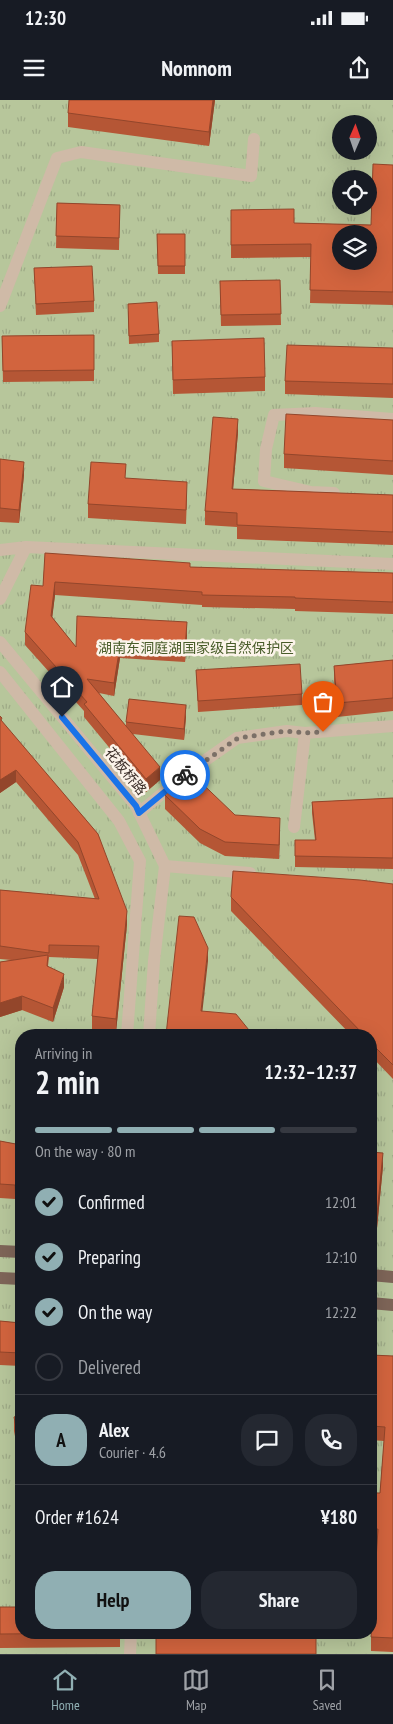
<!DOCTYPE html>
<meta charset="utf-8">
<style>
:root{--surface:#171b24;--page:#242831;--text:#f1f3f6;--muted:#9ea1a6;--line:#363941;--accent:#90afb3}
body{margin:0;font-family:"PT Sans Narrow","Noto Sans SC",sans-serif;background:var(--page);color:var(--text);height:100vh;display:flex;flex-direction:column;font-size:19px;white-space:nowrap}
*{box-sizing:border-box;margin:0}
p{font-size:16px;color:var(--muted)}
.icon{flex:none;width:28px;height:28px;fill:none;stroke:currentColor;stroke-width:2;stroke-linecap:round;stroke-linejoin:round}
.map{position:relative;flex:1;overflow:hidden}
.sheet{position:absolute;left:15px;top:929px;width:362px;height:610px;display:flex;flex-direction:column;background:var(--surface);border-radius:20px;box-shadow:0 5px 20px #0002}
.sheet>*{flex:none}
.needle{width:32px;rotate:2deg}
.controls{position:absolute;left:332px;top:15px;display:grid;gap:10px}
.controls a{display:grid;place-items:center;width:45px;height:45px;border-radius:50%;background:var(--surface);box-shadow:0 5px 20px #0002;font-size:25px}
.pin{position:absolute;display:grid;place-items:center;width:42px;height:42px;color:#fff;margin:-51px -21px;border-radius:50% 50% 50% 0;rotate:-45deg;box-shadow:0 0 5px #0007}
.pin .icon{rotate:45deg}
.courier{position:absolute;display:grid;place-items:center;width:50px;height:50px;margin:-25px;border:4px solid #1a73e8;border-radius:50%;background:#fff;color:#222;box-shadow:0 1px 6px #0007}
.headline em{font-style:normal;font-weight:800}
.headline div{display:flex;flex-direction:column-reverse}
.headline{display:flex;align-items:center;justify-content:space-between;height:85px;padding:0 20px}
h1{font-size:32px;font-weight:800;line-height:38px}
.bar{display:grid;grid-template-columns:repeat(4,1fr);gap:8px 5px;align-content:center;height:60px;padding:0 20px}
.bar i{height:6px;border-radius:4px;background:var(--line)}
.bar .current{background:var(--accent)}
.bar p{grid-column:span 4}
.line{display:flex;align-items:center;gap:12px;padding:0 20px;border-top:1px solid var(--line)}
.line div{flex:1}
.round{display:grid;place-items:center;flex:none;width:52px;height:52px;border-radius:20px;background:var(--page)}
ol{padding:0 20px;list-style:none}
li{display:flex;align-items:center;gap:15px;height:55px}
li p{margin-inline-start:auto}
li .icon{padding:5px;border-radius:50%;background:var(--accent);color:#111;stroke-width:4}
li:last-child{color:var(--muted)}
li i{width:28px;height:28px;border:2px solid var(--line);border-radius:50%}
.cta{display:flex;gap:10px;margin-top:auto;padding:10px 20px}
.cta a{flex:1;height:58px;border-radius:20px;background:var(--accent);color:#111;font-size:20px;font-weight:800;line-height:58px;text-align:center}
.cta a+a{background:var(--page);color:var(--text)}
.status{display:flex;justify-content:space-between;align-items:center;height:35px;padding:0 25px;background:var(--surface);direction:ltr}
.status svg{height:14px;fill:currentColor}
header{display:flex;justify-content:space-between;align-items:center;height:65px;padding:0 20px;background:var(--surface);font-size:22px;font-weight:800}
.dock{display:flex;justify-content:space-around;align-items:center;height:70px;border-top:1px solid var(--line);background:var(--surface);font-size:14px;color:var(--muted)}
.dock a{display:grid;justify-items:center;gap:2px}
.dock .current{color:var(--accent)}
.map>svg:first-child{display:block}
</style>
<div class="status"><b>12:30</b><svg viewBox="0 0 49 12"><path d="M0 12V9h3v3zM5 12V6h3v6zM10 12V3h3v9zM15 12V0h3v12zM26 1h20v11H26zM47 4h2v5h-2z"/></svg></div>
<header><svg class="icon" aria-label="menu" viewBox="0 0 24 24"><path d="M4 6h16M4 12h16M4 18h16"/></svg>Nomnom<svg class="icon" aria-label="share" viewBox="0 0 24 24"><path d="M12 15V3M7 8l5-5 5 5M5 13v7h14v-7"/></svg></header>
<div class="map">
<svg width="393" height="1554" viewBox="0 0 393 1554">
<defs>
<pattern id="park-tufts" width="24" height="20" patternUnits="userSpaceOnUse" patternTransform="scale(1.25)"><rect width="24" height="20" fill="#b7c69b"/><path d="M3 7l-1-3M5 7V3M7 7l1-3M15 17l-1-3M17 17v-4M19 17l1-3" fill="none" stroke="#9eaa86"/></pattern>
</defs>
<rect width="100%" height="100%" fill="#f5eadd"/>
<path fill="url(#park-tufts)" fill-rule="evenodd" d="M 0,0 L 393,0 L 393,1554 L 0,1554 ZM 341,24 L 369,24 L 369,51 L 341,51 ZM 341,79 L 369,79 L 369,106 L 341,106 ZM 341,134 L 369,134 L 369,161 L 341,161 ZM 21,935 L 371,935 L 371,1532 L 21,1532 Z"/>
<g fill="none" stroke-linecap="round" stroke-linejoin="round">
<path stroke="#cfbaa7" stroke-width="12" d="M 0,206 L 57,58 L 81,52 L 251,76 L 254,39
M 334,393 L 311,392 L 264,381 L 266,349 L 274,315 L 315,313 L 393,319
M 0,450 L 26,447 L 393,464
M 0,499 L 26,447
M 139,713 L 183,676 L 237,638 L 287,631 L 305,633 L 393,626
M 294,727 L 305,633
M 165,766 L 250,773
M 130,1554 L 131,1532"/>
<path stroke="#cfbaa7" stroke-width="12" d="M 0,542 L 136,706 L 165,766 L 154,861 L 149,935
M 0,572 L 119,721 L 140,761 L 127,935"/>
<path stroke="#7e6558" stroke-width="12" d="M 0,1151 L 21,1152
M 371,1175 L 393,1177
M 0,1178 L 21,1179
M 371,1203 L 393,1205"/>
</g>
<path fill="#b55635" d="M 215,0 L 209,46 L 68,27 L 68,13 Z
M 393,65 L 393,205 L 310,203 L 311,157 L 231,158 L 231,110 L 294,123 L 371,125 Z
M 57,103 L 120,105 L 119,150 L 56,148 Z
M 157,134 L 185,134 L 185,174 L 158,174 Z
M 34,168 L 94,201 L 94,212 L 36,215 Z
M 280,180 L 281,225 L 221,226 L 220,181 Z
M 128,211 L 159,234 L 159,242 L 129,244 Z
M 94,235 L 94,281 L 3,282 L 2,236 Z
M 172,241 L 265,277 L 265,291 L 173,294 Z
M 393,248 L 393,298 L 285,294 L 285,281 Z
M 393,320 L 393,375 L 284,368 L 284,354 Z
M 238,332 L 233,389 L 393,395 L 393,445 L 237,439 L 237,427 L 205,425 L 205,411 Z
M 0,359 L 24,375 L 19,423 L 0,422 Z
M 126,378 L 187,396 L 186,424 L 88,418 L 88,404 Z
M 45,453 L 190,467 L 393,473 L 393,514 L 295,511 L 295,509 L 202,507 L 202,505 L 55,495 L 52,517 L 76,547 L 187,535 L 185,562 L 120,558 L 114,596 L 99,593 L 126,627 L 126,622 L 186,616 L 184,640 L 133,634 L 160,680 L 146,692 L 84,617 L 84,611 L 25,545 L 25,532 L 43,486 Z
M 393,560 L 393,611 L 337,617 L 334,580 L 334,566 Z
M 196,570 L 302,594 L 302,605 L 198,612 Z
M 0,616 L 2,622 L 98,734 L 127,824 L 116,932 L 92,929 L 92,916 L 98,859 L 49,857 L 48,866 L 64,887 L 53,922 L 22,910 L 0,917 L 0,862 L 11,860 L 0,859 L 0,790 L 95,799 L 78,755 L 16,682 L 0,693 Z
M 165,695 L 235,715 L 280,732 L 279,759 L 225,756 L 200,743 L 165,709 Z
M 393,698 L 393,769 L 295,767 L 295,740 L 315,740 L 312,713 L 312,702 Z
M 393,784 L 393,979 L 371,956 L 371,935 L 351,935 L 231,811 L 231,797 Z
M 0,1041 L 21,1045 L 21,1119 L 16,1118 L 15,1099 L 0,1098 Z
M 371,1052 L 383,1066 L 377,1128 L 371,1127 Z
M 0,1221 L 21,1223 L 21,1266 L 0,1265 Z
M 371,1255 L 393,1256 L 393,1552 L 371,1551 L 371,1537 L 377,1443 L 371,1444 L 371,1393 L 380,1393 L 384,1341 L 371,1340 Z
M 21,1315 L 21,1357 L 19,1357 L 14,1331 L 14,1317 Z
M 0,1507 L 120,1532 L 120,1547 L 0,1548 Z"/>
<path fill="#93462b" d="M 213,0 L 215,0 L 209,46 L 209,32 Z
M 238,319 L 238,332 L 232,402 L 232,389 Z
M 24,362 L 24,375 L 19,423 L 19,410 Z
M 55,482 L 55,495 L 51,528 L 51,516 Z
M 187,522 L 187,535 L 185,562 L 185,549 Z
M 120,546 L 120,558 L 114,596 L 114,583 Z
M 186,605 L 186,616 L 184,640 L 184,629 Z
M 160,667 L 160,680 L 146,692 L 146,679 Z
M 16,670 L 16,682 L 0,693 L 0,680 Z
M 280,718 L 280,732 L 279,759 L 279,745 Z
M 127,811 L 127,824 L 116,932 L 116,919 Z
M 208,848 L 208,861 L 201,924 L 201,911 Z
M 64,874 L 64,887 L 53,922 L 53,908 Z
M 22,896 L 22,910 L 0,917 L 0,903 Z
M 383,1053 L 383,1066 L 377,1128 L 377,1114 Z"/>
<path fill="#d2643e" stroke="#93462b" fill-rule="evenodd" d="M 69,0 L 213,0 L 209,32 L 68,13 Z
M 373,64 L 393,65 L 393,192 L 310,190 L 311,144 L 231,145 L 231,110 L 294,109 L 294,123 L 371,125 ZM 341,134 L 369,134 L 369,161 L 341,161 Z
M 57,103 L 120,105 L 119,138 L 56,136 Z
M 157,134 L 185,134 L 185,166 L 158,166 Z
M 92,166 L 94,201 L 36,204 L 34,168 Z
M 280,180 L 281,214 L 221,215 L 220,181 Z
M 157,202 L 159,234 L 129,236 L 128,204 Z
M 94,235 L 94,270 L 3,271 L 2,236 Z
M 264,238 L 265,277 L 173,280 L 172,241 Z
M 287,245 L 393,248 L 393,284 L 285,281 Z
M 286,314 L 393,320 L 393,361 L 284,354 Z
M 213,317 L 238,319 L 232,389 L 393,395 L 393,432 L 237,425 L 237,413 L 205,411 Z
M 0,359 L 24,362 L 19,410 L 0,408 Z
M 91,362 L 126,364 L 125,378 L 187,382 L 186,410 L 88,404 Z
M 45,453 L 190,463 L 190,467 L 393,473 L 393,502 L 295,498 L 295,497 L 202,495 L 202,492 L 55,482 L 51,516 L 76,547 L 77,516 L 187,522 L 185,549 L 120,546 L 114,583 L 87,579 L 160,667 L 146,679 L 84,604 L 87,602 L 25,532 L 31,485 L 43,486 Z
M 393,560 L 393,598 L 337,603 L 334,566 Z
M 300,564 L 302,594 L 198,601 L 196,570 Z
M 129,599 L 186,605 L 184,629 L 126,622 Z
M 0,616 L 2,618 L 1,620 L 98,734 L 127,811 L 116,919 L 92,916 L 99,846 L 49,845 L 49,853 L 0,846 L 0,790 L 99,799 L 78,742 L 16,670 L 0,680 Z
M 189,671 L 235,715 L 280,718 L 279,745 L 225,742 L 200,729 L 165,695 Z
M 393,698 L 393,758 L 295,756 L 295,740 L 316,740 L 312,702 Z
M 233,771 L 360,780 L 393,784 L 393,965 L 371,943 L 371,935 L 364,935 L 231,797 Z
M 179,816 L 194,817 L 208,848 L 201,911 L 236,914 L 253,935 L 166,935 Z
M 48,855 L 47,866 L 64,874 L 53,908 L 22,896 L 0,903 L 0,862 Z
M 0,1041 L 21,1045 L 21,1106 L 16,1105 L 15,1085 L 0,1084 Z
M 371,1052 L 383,1053 L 377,1114 L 371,1114 Z
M 0,1221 L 21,1223 L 21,1253 L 0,1252 Z
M 371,1255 L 393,1256 L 393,1538 L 371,1537 L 378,1429 L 371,1430 L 371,1393 L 380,1393 L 385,1327 L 371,1326 Z
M 21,1315 L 21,1343 L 19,1343 L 14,1317 Z
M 0,1507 L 21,1507 L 21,1532 L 120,1532 L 120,1533 L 0,1534 Z
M 316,1535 L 316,1554 L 156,1554 L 156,1536 Z"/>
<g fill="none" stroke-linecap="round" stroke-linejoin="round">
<path stroke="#7b7067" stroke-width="5" stroke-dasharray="0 9" d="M 185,675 L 238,638 L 286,631 L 305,633 L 323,632"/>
<path stroke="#1a73e8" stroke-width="6" d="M 62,617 L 136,706 L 139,713 L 185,675"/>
</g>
<g text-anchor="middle" stroke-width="5" stroke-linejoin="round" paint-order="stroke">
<g font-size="14" fill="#485c29" stroke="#fcf4ea">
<text x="196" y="553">湖南东洞庭湖国家级自然保护区</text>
</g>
<g font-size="14" fill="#3a2e28" stroke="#fcf4ea">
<text transform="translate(126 671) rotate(51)" y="5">花板桥路</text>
</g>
</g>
</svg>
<div class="controls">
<a><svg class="needle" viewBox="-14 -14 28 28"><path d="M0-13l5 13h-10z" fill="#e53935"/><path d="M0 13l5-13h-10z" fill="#9ea1a6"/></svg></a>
<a><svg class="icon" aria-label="locate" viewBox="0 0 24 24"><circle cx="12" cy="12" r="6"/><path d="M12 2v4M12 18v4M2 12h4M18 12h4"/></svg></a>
<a><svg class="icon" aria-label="layers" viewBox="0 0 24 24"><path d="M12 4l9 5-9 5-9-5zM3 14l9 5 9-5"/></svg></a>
</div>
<div class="pin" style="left:323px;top:632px;background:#ea580c"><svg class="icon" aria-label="bag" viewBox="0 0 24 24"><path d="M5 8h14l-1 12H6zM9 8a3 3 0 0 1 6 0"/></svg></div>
<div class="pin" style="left:62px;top:617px;background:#1f2937"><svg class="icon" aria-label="home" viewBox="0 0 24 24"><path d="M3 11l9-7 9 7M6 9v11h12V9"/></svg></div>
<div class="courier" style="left:185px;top:675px"><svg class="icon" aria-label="bike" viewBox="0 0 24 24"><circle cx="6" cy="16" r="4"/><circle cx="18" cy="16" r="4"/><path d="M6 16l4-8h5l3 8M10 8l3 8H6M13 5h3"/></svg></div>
<section class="sheet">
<div class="headline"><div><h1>2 min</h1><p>Arriving in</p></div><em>12:32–12:37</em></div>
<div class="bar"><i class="current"></i><i class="current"></i><i class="current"></i><i></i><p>On the way · 80 m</p></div>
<ol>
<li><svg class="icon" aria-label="check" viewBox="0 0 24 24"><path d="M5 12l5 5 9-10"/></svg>Confirmed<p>12:01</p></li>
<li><svg class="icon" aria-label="check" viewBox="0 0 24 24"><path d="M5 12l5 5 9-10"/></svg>Preparing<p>12:10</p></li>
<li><svg class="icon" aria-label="check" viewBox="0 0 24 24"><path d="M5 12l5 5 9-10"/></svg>On the way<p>12:22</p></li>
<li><i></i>Delivered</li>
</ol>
<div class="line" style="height:90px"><b class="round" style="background:var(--accent);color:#111">A</b><div><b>Alex</b><p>Courier · 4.6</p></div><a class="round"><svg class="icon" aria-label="chat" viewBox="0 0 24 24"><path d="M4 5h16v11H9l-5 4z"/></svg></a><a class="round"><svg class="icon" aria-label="phone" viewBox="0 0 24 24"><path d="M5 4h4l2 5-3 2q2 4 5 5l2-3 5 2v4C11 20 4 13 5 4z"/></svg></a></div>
<div class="line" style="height:65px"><div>Order #1624</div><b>¥180</b></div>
<div class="cta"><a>Help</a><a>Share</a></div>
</section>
</div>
<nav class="dock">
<a class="current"><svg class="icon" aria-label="home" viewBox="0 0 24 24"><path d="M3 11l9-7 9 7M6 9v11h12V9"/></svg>Home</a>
<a><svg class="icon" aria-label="map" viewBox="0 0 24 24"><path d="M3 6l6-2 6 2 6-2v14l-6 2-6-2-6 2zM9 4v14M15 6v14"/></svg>Map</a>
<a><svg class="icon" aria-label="saved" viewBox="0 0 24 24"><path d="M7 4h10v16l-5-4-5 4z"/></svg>Saved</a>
</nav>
